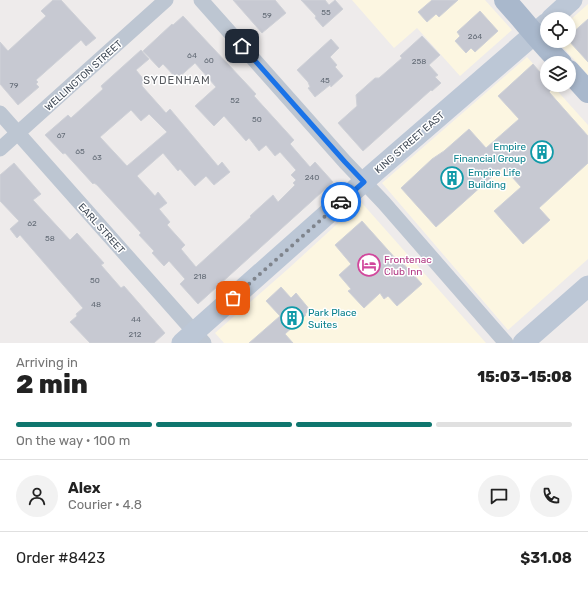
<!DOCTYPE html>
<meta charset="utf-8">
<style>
:root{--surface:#fff;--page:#f2f2f2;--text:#222;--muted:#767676;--line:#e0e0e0;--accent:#0f766e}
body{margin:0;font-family:Rubik,sans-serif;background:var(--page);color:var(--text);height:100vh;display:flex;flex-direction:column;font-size:15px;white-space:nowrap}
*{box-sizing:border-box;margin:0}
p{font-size:13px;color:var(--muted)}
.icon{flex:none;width:22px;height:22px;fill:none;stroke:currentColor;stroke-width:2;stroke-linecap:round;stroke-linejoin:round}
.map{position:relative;height:343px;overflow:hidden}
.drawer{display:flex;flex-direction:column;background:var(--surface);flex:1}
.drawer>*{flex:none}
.buttons{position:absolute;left:540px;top:12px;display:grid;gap:8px}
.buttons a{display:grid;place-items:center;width:36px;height:36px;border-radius:50%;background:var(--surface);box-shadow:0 2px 6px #0003;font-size:20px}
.pin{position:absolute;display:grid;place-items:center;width:34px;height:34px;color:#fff;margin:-17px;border-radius:8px;box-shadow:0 2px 6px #0006}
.courier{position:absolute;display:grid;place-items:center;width:40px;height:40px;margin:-20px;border:3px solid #1a73e8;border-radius:50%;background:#fff;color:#222;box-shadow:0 1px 5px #0007}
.summary em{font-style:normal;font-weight:800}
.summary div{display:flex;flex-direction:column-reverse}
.summary{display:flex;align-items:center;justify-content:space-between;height:68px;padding:0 16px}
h1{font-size:26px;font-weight:800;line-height:30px}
.bar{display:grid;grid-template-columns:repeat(4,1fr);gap:6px 4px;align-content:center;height:48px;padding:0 16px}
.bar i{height:5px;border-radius:3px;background:var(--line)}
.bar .current{background:var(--accent)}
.bar p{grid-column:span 4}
.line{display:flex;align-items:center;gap:10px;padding:0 16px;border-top:1px solid var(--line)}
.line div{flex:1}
.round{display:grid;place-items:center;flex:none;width:42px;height:42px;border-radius:21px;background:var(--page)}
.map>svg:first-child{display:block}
</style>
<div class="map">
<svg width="588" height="343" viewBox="0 0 588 343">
<rect width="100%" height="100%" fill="#eeebeb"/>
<path fill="#fcf6e1" d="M 352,0 L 485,0 L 512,30 L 460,76 L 417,28 L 394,48 Z
M 588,4 L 588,75 L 557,41 L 569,41 L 569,21 Z
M 527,57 L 547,79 L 547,85 L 552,85 L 588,125 L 588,259 L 508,330 L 382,183 Z
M 361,202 L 486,343 L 224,343 L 215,333 L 288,269 Z"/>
<path fill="#c7c9d2" stroke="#cfd1d7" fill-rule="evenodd" d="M 53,0 L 61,0 L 96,38 L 86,46 L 81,40 L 36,80 L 38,82 L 36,84 L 39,87 L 18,105 L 0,84 L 0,42 L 8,51 L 46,16 L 41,11 Z
M 233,0 L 275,0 L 286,13 L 262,33 Z
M 301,0 L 325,0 L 329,5 L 335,0 L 343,9 L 323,27 L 315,18 L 316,16 Z
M 432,0 L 458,0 L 439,17 L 436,14 L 427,22 L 418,12 Z
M 480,11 L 498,31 L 475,52 L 471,48 L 466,53 L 455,41 L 460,36 L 457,32 Z
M 183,16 L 256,94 L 254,96 L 294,140 L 290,144 L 310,167 L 315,162 L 333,182 L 198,304 L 180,284 L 185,279 L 169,261 L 164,266 L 152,253 L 154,251 L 139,235 L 141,233 L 97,185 L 94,183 L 93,184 L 65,153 L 63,154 L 45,135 L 68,115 L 71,118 L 103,89 L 101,86 L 141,50 L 149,59 L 136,70 L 145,81 L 142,84 L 142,86 L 166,113 L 170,109 L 218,166 L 222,162 L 230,172 L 214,185 L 206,176 L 195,186 L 180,169 L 178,171 L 163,153 L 137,176 L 155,196 L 158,192 L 167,203 L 159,209 L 170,222 L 167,225 L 185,245 L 181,249 L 196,267 L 251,217 L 250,216 L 273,195 L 278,202 L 295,185 L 293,183 L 296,180 L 291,175 L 296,170 L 280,152 L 275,156 L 266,145 L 259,151 L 249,138 L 246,141 L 224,116 L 214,126 L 195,106 L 216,87 L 195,63 L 177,79 L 163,64 L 159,68 L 143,51 L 172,24 L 173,25 ZM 131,110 L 141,121 L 149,114 L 167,132 L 127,166 L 100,137 Z
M 588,19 L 588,62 L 569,41 L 570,35 Z
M 422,36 L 440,55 L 429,65 L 438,75 L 435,77 L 441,83 L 432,91 L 431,90 L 363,151 L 338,123 L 357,106 L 356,95 L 375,78 L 379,78 L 402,58 L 400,56 Z
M 331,39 L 339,48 L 330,57 L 337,65 L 335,67 L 343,76 L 331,87 L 330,85 L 315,97 L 308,88 L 310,87 L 308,82 L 297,70 Z
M 533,64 L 547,80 L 547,85 L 552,85 L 554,87 L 549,92 L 588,136 L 588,163 L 539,208 L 550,220 L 523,244 L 494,211 L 521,187 L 503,167 L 436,227 L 401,188 L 432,159 L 444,151 L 469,129 L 486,148 L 519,119 L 498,96 Z
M 14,163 L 41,194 L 33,200 L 70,240 L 77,233 L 104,263 L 101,265 L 121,288 L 124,286 L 165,333 L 154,343 L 90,343 L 70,322 L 77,316 L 76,314 L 83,308 L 20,235 L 17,238 L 10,229 L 19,221 L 0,201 L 0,175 Z
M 362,221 L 396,259 L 398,258 L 422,284 L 397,306 L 388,296 L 384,299 L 380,293 L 364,308 L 348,291 L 351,289 L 339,275 L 351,264 L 335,245 Z
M 281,287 L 291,298 L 296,293 L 310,310 L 305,314 L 306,315 L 285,334 L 293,343 L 249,343 L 280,316 L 266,301 Z"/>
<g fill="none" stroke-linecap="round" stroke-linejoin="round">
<path stroke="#bdc6d2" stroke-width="15" d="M 201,0 L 345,162 L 384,203 L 506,343
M 0,113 L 204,343
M 0,149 L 166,0"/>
<path stroke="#bcc7d6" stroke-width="21" d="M 551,19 L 572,0
M 182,343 L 376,171 L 547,23
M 523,343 L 588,286"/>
<path stroke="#a9b8cc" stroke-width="22" d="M 505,0 C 524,21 541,43 561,63
M 569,71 L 588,92"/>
</g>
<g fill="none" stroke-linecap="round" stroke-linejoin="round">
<path stroke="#7f848c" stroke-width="4" stroke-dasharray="0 7.2" d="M 233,298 L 341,202"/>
<path stroke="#1a73e8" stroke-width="5" d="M 242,46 L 345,162 L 364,182 L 341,202"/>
</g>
<defs>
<g id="building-ring" transform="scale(1.15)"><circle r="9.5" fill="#fff" stroke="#0f9aa8" stroke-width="1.5"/><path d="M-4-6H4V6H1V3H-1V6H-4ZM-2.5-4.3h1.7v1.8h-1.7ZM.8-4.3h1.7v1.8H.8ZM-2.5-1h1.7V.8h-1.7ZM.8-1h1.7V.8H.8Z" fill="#0f9aa8"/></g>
<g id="hotel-ring" transform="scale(1.15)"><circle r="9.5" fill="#fff" stroke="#d1479c" stroke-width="1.5"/><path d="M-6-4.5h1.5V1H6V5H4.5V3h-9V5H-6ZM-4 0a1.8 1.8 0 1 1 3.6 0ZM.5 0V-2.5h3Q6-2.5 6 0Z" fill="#d1479c"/></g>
</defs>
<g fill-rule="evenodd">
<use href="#building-ring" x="542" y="152"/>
<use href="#building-ring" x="452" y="178"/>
<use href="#hotel-ring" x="369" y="265"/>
<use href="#building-ring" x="292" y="318"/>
</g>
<g text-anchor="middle" stroke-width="3" stroke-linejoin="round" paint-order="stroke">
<g font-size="8" fill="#646c77">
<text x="326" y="15">55</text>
<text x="267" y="18">59</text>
<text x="475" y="39">264</text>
<text x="192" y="58">64</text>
<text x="209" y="63">60</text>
<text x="419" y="64">258</text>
<text x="325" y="83">45</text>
<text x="14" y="88">79</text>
<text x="235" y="103">52</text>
<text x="257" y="122">50</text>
<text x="61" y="138">67</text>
<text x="80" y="154">65</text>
<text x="97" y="160">63</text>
<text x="312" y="180">240</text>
<text x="32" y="226">62</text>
<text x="50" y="241">58</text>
<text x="200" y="279">218</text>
<text x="95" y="283">50</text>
<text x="96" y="307">48</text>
<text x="136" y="322">44</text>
<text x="135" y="337">212</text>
</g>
<g font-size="10" fill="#434d59" stroke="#fff">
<text transform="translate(83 75) rotate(-42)" y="4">WELLINGTON STREET</text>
<text transform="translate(409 142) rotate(-41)" y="4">KING STREET EAST</text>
<text transform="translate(102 228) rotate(48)" y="4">EARL STREET</text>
</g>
<g font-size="10" fill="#0d838f" stroke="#fff" text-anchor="start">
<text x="526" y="150" text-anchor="end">Empire<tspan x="526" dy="12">Financial Group</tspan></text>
<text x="468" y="176">Empire Life<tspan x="468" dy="12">Building</tspan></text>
<text x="308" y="316">Park Place<tspan x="308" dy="12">Suites</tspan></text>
</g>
<g font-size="10" fill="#b23c85" stroke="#fff" text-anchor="start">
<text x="384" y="263">Frontenac<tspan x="384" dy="12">Club Inn</tspan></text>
</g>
<g font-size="11" letter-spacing="1" fill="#585b60" stroke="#fff">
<text x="177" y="84">SYDENHAM</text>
</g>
</g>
</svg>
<div class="buttons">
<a><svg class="icon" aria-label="locate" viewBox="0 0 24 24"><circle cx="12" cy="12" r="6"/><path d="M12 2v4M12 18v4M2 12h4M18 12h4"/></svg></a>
<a><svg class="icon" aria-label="layers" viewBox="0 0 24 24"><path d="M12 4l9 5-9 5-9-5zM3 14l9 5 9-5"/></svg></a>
</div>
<div class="pin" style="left:233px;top:298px;background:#ea580c"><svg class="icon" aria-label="bag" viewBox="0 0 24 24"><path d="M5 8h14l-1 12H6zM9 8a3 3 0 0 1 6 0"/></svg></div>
<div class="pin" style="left:242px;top:46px;background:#1f2937"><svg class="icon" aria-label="home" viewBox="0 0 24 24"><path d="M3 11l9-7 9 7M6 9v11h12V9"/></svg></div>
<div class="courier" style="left:341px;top:202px"><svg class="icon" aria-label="car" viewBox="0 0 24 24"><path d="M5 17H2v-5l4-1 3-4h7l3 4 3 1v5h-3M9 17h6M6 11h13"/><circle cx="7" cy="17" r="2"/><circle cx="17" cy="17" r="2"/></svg></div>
</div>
<section class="drawer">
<div class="summary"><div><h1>2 min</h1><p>Arriving in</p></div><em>15:03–15:08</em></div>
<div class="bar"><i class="current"></i><i class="current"></i><i class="current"></i><i></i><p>On the way · 100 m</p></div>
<div class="line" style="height:72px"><a class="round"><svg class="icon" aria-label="person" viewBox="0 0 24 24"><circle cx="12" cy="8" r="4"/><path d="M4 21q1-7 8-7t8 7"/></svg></a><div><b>Alex</b><p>Courier · 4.8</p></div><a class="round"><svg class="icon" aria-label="chat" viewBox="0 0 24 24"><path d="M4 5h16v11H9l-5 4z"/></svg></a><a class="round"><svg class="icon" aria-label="phone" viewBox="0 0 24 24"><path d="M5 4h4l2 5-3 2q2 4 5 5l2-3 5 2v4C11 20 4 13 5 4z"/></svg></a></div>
<div class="line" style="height:52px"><div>Order #8423</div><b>$31.08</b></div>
</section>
